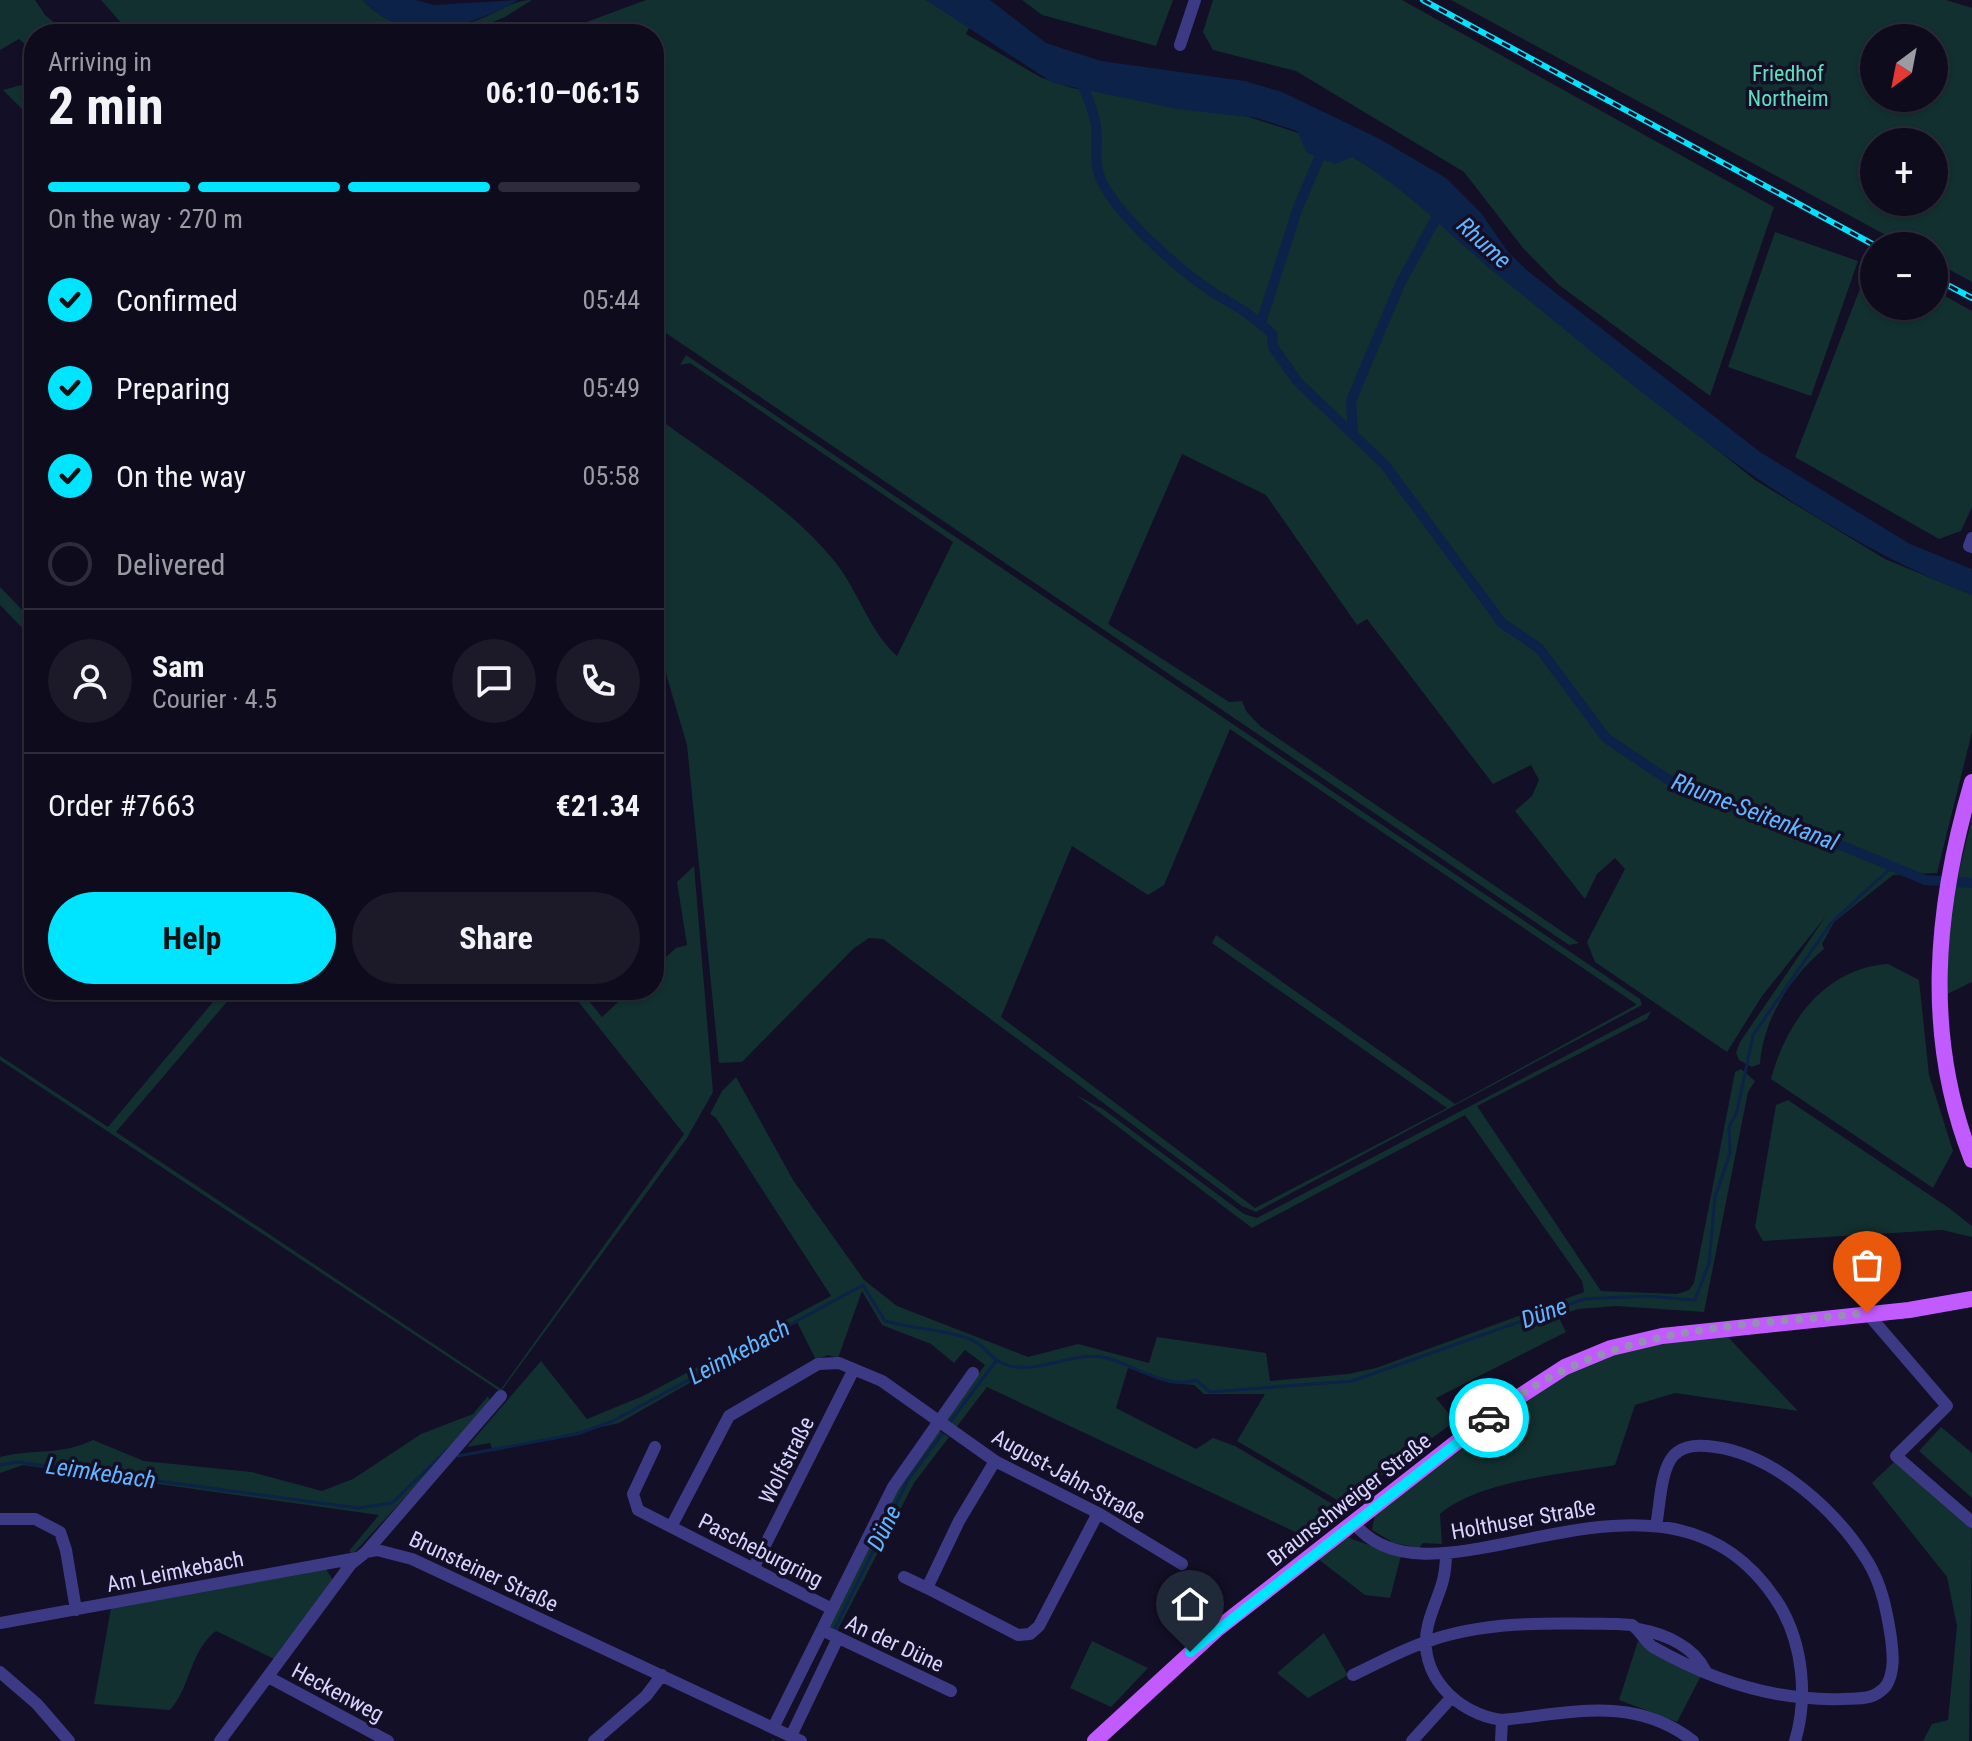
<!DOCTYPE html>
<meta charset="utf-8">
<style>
:root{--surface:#0e0b1c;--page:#1c1929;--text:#f1f3f6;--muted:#9b9ba3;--line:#2e2b3b;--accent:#00e5ff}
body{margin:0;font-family:"Roboto Condensed",sans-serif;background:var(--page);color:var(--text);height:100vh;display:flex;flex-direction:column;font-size:30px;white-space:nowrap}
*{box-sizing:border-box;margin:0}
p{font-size:26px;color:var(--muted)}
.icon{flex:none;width:44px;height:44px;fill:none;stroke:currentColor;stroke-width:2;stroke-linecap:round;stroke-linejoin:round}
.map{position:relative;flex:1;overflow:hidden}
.details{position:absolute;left:24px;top:24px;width:640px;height:976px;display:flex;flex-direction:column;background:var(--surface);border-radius:32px;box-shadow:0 2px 6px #0004,0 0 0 2px var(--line)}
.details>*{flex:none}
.needle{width:52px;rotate:212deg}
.controls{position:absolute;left:1860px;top:24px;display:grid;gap:16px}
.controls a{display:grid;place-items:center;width:88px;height:88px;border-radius:50%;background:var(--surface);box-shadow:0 2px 6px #0004,0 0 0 2px var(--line);font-size:40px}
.pin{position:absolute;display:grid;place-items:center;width:68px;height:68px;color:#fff;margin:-82px -34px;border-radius:50% 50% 50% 0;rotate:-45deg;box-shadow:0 0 8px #0007}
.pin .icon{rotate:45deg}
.courier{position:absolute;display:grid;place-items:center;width:80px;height:80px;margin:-40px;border:6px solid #00e5ff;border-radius:50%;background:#fff;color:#222;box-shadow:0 2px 10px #0007}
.summary em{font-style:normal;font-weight:700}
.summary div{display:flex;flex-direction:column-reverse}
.summary{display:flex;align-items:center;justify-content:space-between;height:136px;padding:0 24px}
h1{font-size:52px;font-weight:700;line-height:60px}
.bar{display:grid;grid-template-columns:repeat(4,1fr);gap:12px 8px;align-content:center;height:96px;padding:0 24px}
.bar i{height:10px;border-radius:6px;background:var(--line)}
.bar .active{background:var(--accent)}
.bar p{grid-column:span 4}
.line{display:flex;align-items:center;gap:20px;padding:0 24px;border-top:2px solid var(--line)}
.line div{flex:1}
.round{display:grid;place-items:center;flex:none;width:84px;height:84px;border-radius:42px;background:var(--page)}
ol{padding:0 24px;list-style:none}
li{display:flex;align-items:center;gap:24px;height:88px}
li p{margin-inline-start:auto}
li .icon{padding:8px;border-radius:50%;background:var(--accent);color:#111;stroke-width:4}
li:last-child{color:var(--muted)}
li i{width:44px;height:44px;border:4px solid var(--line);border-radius:50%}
.primary-button{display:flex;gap:16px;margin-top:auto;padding:16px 24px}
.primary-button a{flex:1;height:92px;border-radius:48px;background:var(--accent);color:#111;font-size:32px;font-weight:700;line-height:92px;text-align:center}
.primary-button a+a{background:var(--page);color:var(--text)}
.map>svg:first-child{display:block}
</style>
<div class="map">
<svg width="1972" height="1741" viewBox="0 0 1972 1741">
<rect width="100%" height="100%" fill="#130f26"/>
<path fill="#12302f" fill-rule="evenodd" d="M 0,0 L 35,0 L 45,15 L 68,34 L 34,34 L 34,52 L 19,39 L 0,50 Z
M 101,0 L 363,0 C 394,35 444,35 485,17 C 501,10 514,0 532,0 L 505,17 L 464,34 L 131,34 Z
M 646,0 L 926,0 L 970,26 L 966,34 L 1042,78 L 1072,88 L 1215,106 L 1314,138 L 1381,167 L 1486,265 L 1755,480 L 1885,559 L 1972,595 L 1972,732 L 1937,873 L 1893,875 L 1834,922 L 1822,944 L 1824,949 C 1790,977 1763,1020 1760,1064 L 1752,1067 L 1739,1060 L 1736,1053 L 1740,1042 L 1826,916 L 1762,996 L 1727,1052 L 1595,962 L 1587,942 L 1625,869 L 1615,858 L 1597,874 L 1585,899 L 1515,811 L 1532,796 L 1539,780 L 1531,765 L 1493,784 L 1367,619 L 1357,625 L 1266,495 L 1182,454 L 1108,624 L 1229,702 L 1242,701 L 1246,711 L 1260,726 L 1579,943 L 1569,945 L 654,325 L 654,34 L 554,34 Z
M 1022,0 L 1173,0 L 1156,46 L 1042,15 Z
M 1213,0 L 1402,0 L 1774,207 L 1710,396 L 1559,285 L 1523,248 L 1464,172 L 1296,71 L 1213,50 L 1203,32 Z
M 1451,0 L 1946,0 L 1972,8 L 1972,282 L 1934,261 L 1934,246 L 1906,246 ZM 1874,38 L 1934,38 L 1934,98 L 1874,98 ZM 1874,142 L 1934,142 L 1934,202 L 1874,202 Z
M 34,74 L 34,121 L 3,90 L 25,84 Z
M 1775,232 L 1858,261 L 1811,396 L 1728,367 Z
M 1873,255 L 1874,306 L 1934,306 L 1934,290 L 1972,311 L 1972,507 L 1961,531 L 1939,539 L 1795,457 Z
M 686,355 L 1640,999 L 1642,1005 L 1256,1212 L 1242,1206 L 883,939 L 869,938 L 853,949 L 742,1062 L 719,1063 L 687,745 L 654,633 L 654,415 C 712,459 790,505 836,563 C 858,591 870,632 897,656 L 953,542 L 690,363 L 680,365 ZM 1230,729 L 1636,1004 L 1636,1005 L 1455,1104 L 1216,935 L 1212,943 L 1447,1108 L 1255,1208 L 1001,1017 L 1072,846 L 1148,895 L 1164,885 Z
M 0,587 L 34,622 L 34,640 L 0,605 Z
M 1972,819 L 1972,982 L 1945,995 L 1952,898 Z
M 694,866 L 713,1092 L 687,1138 L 502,1390 L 498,1390 L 0,1060 L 0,1056 L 108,1127 L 223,990 L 237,990 L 116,1132 L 501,1389 L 684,1134 L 569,990 L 580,990 L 602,1017 L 631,990 L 654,990 L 654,968 L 676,948 L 687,945 L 677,882 Z
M 1888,964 L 1919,980 L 1929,1075 L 1953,1151 L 1933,1188 L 1771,1079 C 1786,1022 1825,968 1888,964 Z
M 1651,1011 L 1647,1019 L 1477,1106 L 1601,1291 L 1677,1294 L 1689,1290 L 1694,1283 L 1735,1072 L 1741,1069 L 1755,1081 L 1748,1092 L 1704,1312 L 1616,1306 L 1578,1309 L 1558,1316 L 1566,1332 L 1436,1398 L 1455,1421 L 1344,1504 L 1237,1441 L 1265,1394 L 1204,1394 L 1194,1385 L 1170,1383 L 1128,1368 L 1116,1408 L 1196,1449 L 1213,1438 L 1235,1446 L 1336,1506 L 1330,1517 L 1306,1537 L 987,1387 L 955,1429 L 946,1419 L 985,1365 L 965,1350 L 954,1363 L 931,1344 L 882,1325 L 862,1291 L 838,1358 L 828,1355 L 816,1360 L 797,1322 L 619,1423 L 493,1451 L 490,1443 L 467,1447 L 541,1361 L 587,1419 L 643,1396 L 831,1296 L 716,1118 L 710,1114 L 722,1091 L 736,1077 L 793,1180 L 864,1280 L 897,1306 L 1028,1357 L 1078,1344 L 1149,1363 L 1157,1337 L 1266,1353 L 1270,1381 L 1348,1374 L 1376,1368 L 1584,1292 L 1582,1281 L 1465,1115 L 1252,1228 L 1076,1095 L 1103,1109 L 1244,1214 L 1257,1218 Z
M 1788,1100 L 1949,1208 L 1972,1226 L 1972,1237 L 1942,1230 L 1763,1241 L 1755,1227 L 1776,1105 Z
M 1724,1333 L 1798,1411 L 1675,1393 L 1635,1405 L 1615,1465 C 1563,1474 1478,1481 1440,1514 L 1442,1544 L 1423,1543 L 1419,1548 L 1394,1543 L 1372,1530 L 1375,1514 C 1431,1470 1513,1395 1577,1368 C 1624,1347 1675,1341 1724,1333 Z
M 488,1396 L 491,1404 L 353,1554 L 349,1551 L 379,1515 L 23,1465 L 0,1473 L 0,1457 C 37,1448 59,1456 93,1440 L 144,1461 L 251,1472 L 322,1491 L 353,1479 L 421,1434 L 473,1414 Z
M 1941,1427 L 1972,1453 L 1972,1498 L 1919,1451 Z
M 939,1431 L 949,1437 L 914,1483 L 837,1631 L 828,1626 L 901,1480 L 935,1432 Z
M 1896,1460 L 1972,1527 L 1969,1741 L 1923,1741 L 1932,1724 L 1948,1720 L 1957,1626 L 1947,1577 L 1872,1483 Z
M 1346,1537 L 1401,1556 L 1390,1598 L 1365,1595 L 1318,1559 Z
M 324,1566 L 333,1580 L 276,1660 L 216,1631 C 189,1652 191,1687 170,1710 L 94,1704 L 111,1608 Z
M 1324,1633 L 1348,1675 L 1308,1698 L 1277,1673 Z
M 1092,1641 L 1148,1668 L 1111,1707 L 1070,1688 Z
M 1638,1641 L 1702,1674 L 1677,1722 L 1619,1700 Z"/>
<path fill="#0c2248" d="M 363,0 L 416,0 L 434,5 L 518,0 C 470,28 405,47 363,0 Z
M 926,0 L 990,0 L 1046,43 L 1101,61 L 1245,81 L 1282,92 L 1378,138 L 1446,178 L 1481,213 L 1508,252 L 1529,272 L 1760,452 L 1910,544 L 1972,569 L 1972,595 C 1789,524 1644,393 1493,271 C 1443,230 1410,191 1352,157 L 1335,164 L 1307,153 L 1297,131 L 1257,118 L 1177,109 L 1053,83 Z"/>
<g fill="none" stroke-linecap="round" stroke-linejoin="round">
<path stroke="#0c2248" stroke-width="3" d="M 950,1422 L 996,1361
M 454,1453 L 458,1456 L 577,1434 L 613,1421 L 863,1285 L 885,1321 C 913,1329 943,1329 970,1339 C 986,1345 991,1362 1010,1366 C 1045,1373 1073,1350 1107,1358 C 1134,1365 1167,1390 1196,1380 L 1210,1392 L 1352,1381 L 1584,1299 L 1645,1296 L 1695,1300 L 1709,1263 L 1715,1197 L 1730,1153 L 1729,1127 L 1737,1112 L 1753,1035 L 1831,923 L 1894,865
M 0,1465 L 18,1462 L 358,1508 L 392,1503 L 448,1449
M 835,1628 L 908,1480 L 942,1434
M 772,1741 L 773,1740"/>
<path stroke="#0c2248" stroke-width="10" d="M 1080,80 C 1087,95 1094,111 1096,127 C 1098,146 1093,165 1102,182 C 1122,220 1181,272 1217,295 C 1238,307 1255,317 1272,334 L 1273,347 L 1298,382 L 1385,465 L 1502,623 L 1539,648 L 1606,738 L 1682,789 L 1797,827 L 1925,880 L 1972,883
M 1261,323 L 1297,210 L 1319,158
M 1353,434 L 1351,401 L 1400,284 L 1441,209"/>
<path stroke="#3d3a85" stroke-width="12" d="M 1180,45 L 1195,0
M 1972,538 L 1969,546 L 1972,547
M 1867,1313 L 1947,1406 L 1896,1456 L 1972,1522
M 655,1447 L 633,1494 L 638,1510 L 832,1609
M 995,1461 L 959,1521 L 927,1588 L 1018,1635 L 1030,1634 L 1039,1626 L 1098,1513
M 0,1519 L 35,1519 L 60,1532 L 66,1550 L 76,1610
M 1354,1523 C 1435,1626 1666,1421 1780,1606 C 1803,1645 1808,1698 1795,1741
M 671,1527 L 729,1416 L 818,1364 L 839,1363 L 882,1381 L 995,1461 L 1098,1513 L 1182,1564
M 366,1552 L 501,1396
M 1446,1553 C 1446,1586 1436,1595 1428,1625 C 1416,1674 1457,1714 1502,1720 C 1571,1713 1634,1695 1693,1741
M 753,1569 L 854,1369
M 904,1577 L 927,1588
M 0,1623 L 357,1558
M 1638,1629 C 1665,1634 1693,1646 1705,1670
M 822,1630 L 951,1691
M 0,1672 L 37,1704 L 69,1741
M 1353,1675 C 1377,1664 1401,1650 1426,1642 C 1486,1620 1555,1623 1617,1624 L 1632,1625 C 1641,1631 1644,1641 1653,1647 C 1711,1680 1774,1701 1841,1699 C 1859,1698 1873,1701 1886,1686 C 1895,1672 1893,1654 1891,1638 C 1887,1612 1882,1585 1868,1562 C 1837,1511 1775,1455 1715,1447 C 1701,1445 1685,1444 1674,1455 C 1660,1470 1660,1507 1656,1526
M 270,1678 L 388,1741
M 773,1728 L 893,1487 L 973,1373
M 791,1736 L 838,1638
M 220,1741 L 351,1564 L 366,1552 L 377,1550 L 412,1559 L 801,1741
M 594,1741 L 646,1696 L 662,1675
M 1412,1741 L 1451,1698
M 1501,1741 L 1502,1720"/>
<path stroke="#c25bff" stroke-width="16" d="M 1972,782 C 1935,908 1923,1036 1972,1160
M 1095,1741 L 1216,1630 L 1494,1413 L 1565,1367 L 1611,1348 L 1662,1336 L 1909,1310 L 1972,1299"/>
<g stroke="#00e5ff" stroke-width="6">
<path id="rail" d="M 1423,0 L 1876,246
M 1934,278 L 1972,298"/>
</g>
<use href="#rail" stroke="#130f26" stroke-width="3" stroke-dasharray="9" stroke-linecap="butt"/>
</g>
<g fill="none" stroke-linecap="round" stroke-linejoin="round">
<path stroke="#948fb3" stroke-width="8" stroke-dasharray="0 14.4" d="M 1489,1418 C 1603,1325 1728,1327 1867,1313"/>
<path stroke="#00e5ff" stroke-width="10" d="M 1190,1652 L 1489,1418"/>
</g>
<g text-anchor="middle" stroke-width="7" stroke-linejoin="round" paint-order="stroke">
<g font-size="22" fill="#5fe0c0" stroke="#130f26">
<text x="1788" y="81">Friedhof<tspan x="1788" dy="25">Northeim</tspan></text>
</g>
<g font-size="22" fill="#d9d4ff" stroke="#130f26">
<text transform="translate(786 1460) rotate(-63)" y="8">Wolfstraße</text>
<text transform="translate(1069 1476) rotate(29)" y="8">August-Jahn-Straße</text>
<text transform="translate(1349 1499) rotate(-38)" y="8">Braunschweiger Straße</text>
<text transform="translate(1523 1519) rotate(-10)" y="8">Holthuser Straße</text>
<text transform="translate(761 1550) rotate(27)" y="8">Pascheburgring</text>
<text transform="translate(175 1571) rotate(-11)" y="8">Am Leimkebach</text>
<text transform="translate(484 1571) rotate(25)" y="8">Brunsteiner Straße</text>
<text transform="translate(895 1643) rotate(25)" y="8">An der Düne</text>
<text transform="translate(338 1692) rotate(28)" y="8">Heckenweg</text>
</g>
<g font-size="24" font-style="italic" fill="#62b6ff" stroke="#130f26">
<text transform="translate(1484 243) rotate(42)" y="8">Rhume</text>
<text transform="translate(1755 812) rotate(21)" y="8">Rhume-Seitenkanal</text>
<text transform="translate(1544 1313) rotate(-20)" y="8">Düne</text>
<text transform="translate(739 1352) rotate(-28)" y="8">Leimkebach</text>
<text transform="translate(101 1473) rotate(8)" y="8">Leimkebach</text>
<text transform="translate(884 1528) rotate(-64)" y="8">Düne</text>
</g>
</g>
</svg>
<div class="controls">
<a><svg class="needle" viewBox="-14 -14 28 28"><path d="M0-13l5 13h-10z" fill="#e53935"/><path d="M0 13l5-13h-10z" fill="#9b9ba3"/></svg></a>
<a>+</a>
<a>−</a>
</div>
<div class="pin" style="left:1867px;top:1313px;background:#ea580c"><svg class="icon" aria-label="bag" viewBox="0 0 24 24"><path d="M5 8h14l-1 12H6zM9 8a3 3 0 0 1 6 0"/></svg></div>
<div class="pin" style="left:1190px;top:1652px;background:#1f2937"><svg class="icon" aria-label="home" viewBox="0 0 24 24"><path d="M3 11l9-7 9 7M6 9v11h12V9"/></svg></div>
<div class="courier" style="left:1489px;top:1418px"><svg class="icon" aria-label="car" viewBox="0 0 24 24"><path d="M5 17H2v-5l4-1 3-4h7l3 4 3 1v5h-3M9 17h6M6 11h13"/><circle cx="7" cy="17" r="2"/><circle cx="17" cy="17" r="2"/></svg></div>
<section class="details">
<div class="summary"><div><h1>2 min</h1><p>Arriving in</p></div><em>06:10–06:15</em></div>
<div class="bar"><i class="active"></i><i class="active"></i><i class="active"></i><i></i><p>On the way · 270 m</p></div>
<ol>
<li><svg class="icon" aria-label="check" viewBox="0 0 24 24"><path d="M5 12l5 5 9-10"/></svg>Confirmed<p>05:44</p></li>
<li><svg class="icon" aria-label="check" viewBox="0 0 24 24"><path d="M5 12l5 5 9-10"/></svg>Preparing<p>05:49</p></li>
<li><svg class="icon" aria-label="check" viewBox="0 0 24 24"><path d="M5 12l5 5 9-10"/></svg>On the way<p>05:58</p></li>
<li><i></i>Delivered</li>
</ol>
<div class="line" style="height:144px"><a class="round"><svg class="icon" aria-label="person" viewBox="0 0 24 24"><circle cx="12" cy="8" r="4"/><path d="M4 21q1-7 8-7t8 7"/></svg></a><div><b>Sam</b><p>Courier · 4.5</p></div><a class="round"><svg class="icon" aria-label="chat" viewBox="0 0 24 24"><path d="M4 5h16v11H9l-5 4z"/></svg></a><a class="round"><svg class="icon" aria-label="phone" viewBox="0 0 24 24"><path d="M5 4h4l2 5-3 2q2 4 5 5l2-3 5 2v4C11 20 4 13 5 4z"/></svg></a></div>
<div class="line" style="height:104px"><div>Order #7663</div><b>€21.34</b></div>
<div class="primary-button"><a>Help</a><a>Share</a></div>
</section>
</div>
